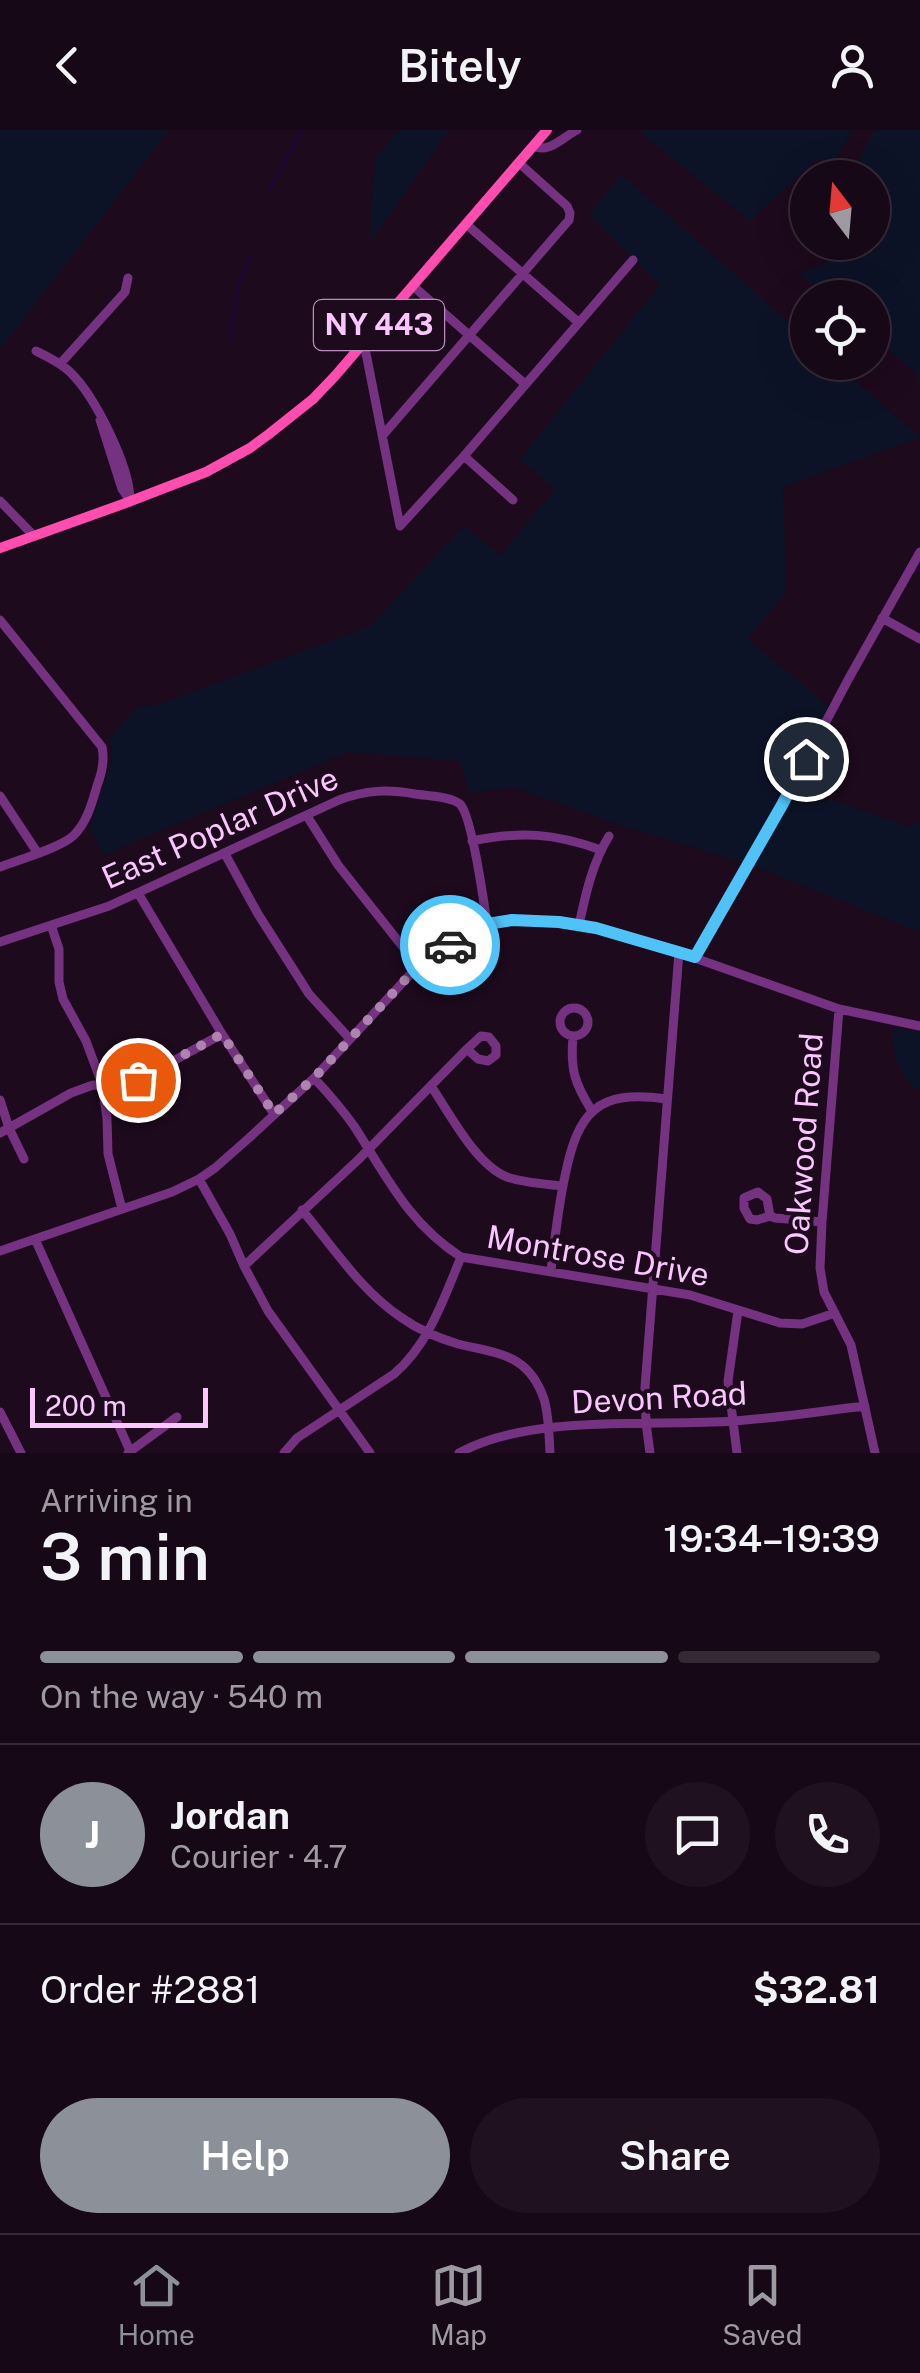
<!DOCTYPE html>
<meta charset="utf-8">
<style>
:root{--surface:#160816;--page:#1f111f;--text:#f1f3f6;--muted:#9e9aa1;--line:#352935;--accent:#8c9099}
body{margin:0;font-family:"Public Sans",sans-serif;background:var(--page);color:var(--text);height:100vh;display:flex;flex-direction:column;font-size:38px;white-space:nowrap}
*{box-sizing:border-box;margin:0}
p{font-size:32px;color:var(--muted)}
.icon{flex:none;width:55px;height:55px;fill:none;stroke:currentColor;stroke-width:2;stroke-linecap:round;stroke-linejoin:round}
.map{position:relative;height:1323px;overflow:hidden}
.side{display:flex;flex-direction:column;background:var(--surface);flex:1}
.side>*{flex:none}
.needle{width:65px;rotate:344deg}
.controls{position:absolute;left:790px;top:30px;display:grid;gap:20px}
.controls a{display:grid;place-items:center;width:100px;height:100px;border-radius:50%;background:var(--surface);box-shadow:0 10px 40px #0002,0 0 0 2px var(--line);font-size:50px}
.scale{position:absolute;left:30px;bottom:25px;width:178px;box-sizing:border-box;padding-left:10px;border:5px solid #fbc6ff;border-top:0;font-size:28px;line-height:35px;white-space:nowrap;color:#fbc6ff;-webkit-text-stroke:8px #1d0a1d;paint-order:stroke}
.pin{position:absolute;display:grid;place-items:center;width:85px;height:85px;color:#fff;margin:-42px;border:5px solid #fff;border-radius:50%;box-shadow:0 2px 10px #0007}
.courier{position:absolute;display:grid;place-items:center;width:100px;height:100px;margin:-50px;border:8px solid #4fc3f7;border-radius:50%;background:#fff;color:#222;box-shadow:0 2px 12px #0007}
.overview em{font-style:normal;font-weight:600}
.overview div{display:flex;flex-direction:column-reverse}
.overview{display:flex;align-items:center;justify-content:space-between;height:170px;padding:0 40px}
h1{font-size:65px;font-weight:600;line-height:75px}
.bar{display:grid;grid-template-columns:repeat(4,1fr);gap:15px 10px;align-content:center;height:120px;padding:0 40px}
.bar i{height:12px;border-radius:8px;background:var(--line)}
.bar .current{background:var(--accent)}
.bar p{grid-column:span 4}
.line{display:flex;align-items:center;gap:25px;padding:0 40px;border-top:2px solid var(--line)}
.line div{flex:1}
.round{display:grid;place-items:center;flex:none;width:105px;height:105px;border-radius:52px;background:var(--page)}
.primary-button{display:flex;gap:20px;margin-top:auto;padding:20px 40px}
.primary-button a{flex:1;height:115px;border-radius:60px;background:var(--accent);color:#fff;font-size:40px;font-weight:600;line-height:115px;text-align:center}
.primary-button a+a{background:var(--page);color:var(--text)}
header{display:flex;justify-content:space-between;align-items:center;height:130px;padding:0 40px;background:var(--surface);font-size:45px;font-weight:600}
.tabs{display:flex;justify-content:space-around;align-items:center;height:140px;border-top:2px solid var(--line);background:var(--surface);font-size:28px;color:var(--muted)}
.tabs a{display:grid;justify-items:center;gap:5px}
.tabs .current{color:var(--accent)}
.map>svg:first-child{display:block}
</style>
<header><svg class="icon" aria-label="back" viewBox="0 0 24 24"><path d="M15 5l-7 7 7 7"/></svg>Bitely<svg class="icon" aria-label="person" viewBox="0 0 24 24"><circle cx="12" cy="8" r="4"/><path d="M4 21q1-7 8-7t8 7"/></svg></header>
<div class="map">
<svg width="920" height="1323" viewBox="0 0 920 1323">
<rect width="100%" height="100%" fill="#1d0a1d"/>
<path fill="#0d1327" d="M 0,0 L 169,0 L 0,219 Z
M 399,0 L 449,0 L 370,112 L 375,28 Z
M 644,0 L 853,0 L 829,39 L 817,28 L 750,91 L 641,3 Z
M 874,0 L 920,0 L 920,247 L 873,206 L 872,168 L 827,167 L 799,144 L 824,133 L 843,113 L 872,112 L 872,48 L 855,47 L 858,32 Z
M 621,44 L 807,208 L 808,232 L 835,233 L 920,307 L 783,357 L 786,463 L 747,508 L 832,579 L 792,656 L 910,697 L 920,691 L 920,802 L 749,734 L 617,694 L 514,657 L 469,663 L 460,631 L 348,622 L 103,725 L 90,698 L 112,629 L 110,608 L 137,576 L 156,575 L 369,497 L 464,396 L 500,425 L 555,360 L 520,329 L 660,155 L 589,84 Z
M 894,897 L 920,903 L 920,963 C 900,947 890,922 894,897 Z"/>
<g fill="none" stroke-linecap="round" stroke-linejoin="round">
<path stroke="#1e053b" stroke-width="2.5" d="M 268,63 L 302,0
M 230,211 L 238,156 L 251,127"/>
<path stroke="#753280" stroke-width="9" d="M 533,16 C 549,24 563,7 577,0
M 466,94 L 578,192
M 413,156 L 525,254
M 364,213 L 400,396
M 36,221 C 48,227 61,233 70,242 C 95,266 131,338 130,372
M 60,234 L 125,162 L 128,148
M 100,290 L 122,359 L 129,369
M 383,305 L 569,90 L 570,83 L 567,76 L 519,33
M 464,326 L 513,370
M 0,371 L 34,406
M 400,396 L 464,326 L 633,130
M 882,488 L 920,509
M 0,490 L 102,617 C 105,631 102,643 97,656 C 92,673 87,693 73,706 C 60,718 18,730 0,737
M 0,666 L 37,722
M 307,686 L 338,735 L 418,836
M 472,711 C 521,701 554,703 601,720
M 225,724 L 258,784 L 309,864 L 350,909
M 138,763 L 222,904 L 274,984
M 51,795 L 59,819 L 59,852 L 63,869 L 86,911 L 102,954 L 107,988 L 108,1024 L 122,1079
M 579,795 C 586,763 592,734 609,706
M 0,812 L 109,776 L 339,670 C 366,660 387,659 415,664 C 428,666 450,666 460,674 C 472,686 484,773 487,794
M 695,827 L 782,675 L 849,548 L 920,422
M560 892a14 14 0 1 1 28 0a14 14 0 1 1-28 0Z
M 839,879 L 822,1092 L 820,1138 L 824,1162 L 851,1215 L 875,1323
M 481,906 L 489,907 L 496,916 L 496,925 L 488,931 L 478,929 L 467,919 Z
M 573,907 C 570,940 575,954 592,981
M 314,948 C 328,963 342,979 354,996 C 387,1047 408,1093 461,1127 L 690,1165 L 780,1193 L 802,1194 L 835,1183
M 431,956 C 450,984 476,1035 507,1047 C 524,1053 545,1054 563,1056
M 0,970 L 9,998 L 24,1029
M 0,1003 L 71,963 L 93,955 L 121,956 L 139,950 L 222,904
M 199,1049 L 230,1104 L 244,1136 L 268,1181 L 370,1323
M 758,1062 L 767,1069 L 770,1086 L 757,1090 L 750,1089 L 744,1078 L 744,1068 Z
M 302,1080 C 334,1118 360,1160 402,1188 C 419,1200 438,1208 458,1214 C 498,1224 528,1223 544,1269 C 549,1286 549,1306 550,1323
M 770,1086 L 775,1088 L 822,1092
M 35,1109 L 131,1323
M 0,1121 L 172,1062 L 199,1049 L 215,1038 L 249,1008 L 314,948 L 418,836 L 440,820 L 487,794 L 512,791 L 559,791 L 596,798 L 658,815 L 839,879 L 920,896
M 244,1136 L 358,1030 L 467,919
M 551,1140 C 555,1109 558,1077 565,1046 C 578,982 597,959 666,969
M 0,1282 L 21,1323
M 128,1323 L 177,1287
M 284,1323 L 297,1308 L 394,1244 C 429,1214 444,1168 461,1127
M 459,1323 C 532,1283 651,1297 734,1291 C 778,1288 822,1281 865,1276
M 650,1323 L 646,1293 L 645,1257 L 679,822
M 737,1323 L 728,1251 L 738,1181"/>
<path stroke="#ff4daf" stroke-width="10" d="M 0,418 L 123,374 L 206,342 L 250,318 L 269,304 L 313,269 L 335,246 L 547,0"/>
</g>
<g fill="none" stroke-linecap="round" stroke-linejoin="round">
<path stroke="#ad84b0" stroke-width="10" stroke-dasharray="0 18" d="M 138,950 L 222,904 L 274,984 L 314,948 L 418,836 L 450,815"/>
<path stroke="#4fc3f7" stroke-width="12" d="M 450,815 L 487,794 L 512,790 L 559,792 L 596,798 L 695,827 L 782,675 L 806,629"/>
</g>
<g text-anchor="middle" stroke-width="8" stroke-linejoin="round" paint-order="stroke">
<rect fill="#1d0a1d" stroke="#b88ebb" stroke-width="2.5" x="314" y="170" width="130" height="50" rx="8"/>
<g font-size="30" font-weight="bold" fill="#fbc6ff">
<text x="379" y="205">NY 443</text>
</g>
<g font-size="32" fill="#fbc6ff" stroke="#1d0a1d">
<text transform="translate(220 698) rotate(-24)" y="11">East Poplar Drive</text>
<text transform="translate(804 1014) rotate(-86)" y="11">Oakwood Road</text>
<text transform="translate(598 1126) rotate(10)" y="11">Montrose Drive</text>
<text transform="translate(659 1268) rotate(-3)" y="11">Devon Road</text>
</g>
</g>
</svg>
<div class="controls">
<a><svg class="needle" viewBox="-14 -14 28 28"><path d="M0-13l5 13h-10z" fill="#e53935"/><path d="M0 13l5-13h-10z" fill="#9e9aa1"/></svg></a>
<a><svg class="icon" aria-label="locate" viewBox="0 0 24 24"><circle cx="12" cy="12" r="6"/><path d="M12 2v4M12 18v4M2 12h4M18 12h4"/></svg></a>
</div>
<div class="scale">200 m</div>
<div class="pin" style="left:138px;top:950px;background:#ea580c"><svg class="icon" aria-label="bag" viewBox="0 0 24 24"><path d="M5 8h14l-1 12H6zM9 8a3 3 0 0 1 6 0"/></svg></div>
<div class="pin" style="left:806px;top:629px;background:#1f2937"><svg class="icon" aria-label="home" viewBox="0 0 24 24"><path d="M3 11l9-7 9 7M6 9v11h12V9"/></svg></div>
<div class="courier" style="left:450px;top:815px"><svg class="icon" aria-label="car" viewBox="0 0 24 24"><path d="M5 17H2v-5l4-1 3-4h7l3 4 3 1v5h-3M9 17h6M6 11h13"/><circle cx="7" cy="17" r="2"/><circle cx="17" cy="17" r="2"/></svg></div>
</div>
<section class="side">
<div class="overview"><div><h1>3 min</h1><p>Arriving in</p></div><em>19:34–19:39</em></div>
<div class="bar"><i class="current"></i><i class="current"></i><i class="current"></i><i></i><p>On the way · 540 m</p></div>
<div class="line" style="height:180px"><b class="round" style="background:var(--accent);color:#fff">J</b><div><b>Jordan</b><p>Courier · 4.7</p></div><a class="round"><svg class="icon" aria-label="chat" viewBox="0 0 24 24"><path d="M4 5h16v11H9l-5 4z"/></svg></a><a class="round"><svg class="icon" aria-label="phone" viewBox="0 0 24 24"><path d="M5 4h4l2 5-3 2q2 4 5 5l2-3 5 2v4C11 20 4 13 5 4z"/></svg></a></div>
<div class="line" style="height:130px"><div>Order #2881</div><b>$32.81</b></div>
<div class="primary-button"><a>Help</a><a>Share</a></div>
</section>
<nav class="tabs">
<a class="current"><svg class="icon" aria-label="home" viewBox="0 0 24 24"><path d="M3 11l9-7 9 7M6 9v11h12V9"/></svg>Home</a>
<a><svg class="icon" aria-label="map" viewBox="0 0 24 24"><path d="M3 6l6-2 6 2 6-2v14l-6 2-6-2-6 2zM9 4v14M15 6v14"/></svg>Map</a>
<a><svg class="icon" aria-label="saved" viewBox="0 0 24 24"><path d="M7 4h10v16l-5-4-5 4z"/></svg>Saved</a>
</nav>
